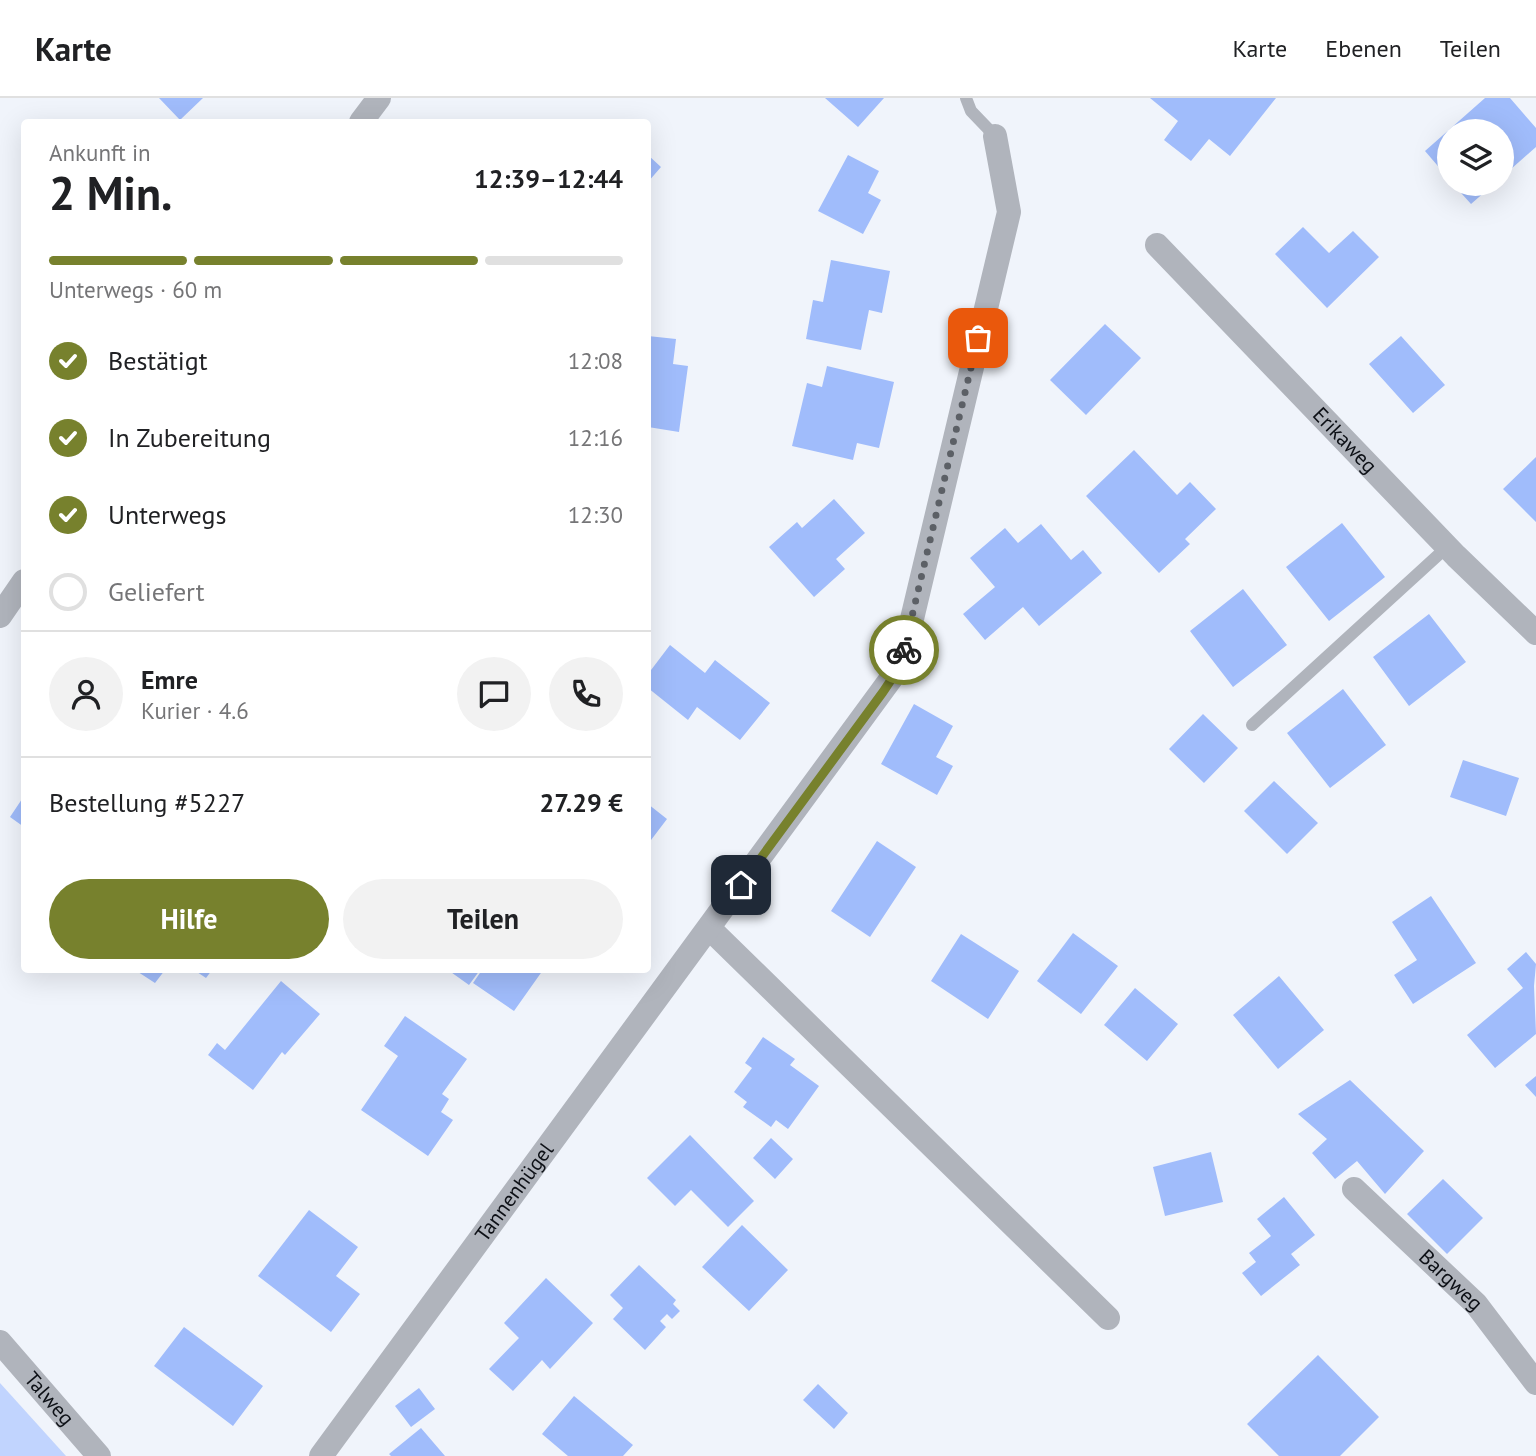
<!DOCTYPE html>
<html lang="de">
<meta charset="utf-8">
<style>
:root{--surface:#fff;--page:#f2f2f2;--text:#202124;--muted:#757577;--line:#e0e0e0;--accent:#77812d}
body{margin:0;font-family:"PT Sans",sans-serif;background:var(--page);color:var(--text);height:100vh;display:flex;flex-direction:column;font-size:26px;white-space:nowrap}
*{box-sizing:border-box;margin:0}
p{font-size:23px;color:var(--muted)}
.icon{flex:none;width:38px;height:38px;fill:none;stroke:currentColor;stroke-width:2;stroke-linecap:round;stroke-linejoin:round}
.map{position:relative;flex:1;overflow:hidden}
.panel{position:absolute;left:21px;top:21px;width:630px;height:854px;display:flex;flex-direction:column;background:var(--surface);border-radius:7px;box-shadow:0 7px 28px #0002}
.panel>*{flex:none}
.controls{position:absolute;left:1437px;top:21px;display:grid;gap:14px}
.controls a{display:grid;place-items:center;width:77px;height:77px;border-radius:50%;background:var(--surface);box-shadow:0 7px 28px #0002;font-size:35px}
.pin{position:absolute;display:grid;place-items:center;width:60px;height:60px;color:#fff;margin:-30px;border-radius:14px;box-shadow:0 4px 10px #0006}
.courier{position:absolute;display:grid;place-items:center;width:70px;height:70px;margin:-35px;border:5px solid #77812d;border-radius:50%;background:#fff;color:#222;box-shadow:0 2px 9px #0007}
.headline em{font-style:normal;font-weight:800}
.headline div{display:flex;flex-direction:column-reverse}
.headline{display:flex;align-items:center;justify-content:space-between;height:119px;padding:0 28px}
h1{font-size:46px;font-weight:800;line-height:52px}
.bar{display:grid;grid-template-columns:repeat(4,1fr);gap:10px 7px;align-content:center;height:84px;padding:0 28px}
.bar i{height:9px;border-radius:5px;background:var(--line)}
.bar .active{background:var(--accent)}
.bar p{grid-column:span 4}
.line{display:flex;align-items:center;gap:18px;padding:0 28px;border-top:2px solid var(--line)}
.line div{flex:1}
.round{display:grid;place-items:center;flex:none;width:74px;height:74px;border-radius:37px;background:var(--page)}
ol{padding:0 28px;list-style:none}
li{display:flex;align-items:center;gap:21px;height:77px}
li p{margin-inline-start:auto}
li .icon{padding:7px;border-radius:50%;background:var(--accent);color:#fff;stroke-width:4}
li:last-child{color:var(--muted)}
li i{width:38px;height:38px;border:4px solid var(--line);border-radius:50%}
.action{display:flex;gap:14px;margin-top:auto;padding:14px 28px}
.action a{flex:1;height:80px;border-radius:42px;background:var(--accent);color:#fff;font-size:28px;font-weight:800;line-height:80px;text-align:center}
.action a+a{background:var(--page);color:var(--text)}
header{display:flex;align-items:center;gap:42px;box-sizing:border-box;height:98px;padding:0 35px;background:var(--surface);border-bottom:2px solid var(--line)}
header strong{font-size:33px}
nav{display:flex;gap:38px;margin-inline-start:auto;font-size:24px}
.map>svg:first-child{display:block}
</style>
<header>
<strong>Karte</strong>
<nav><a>Karte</a><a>Ebenen</a><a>Teilen</a></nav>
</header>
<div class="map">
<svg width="1536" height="1358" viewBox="0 0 1536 1358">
<rect width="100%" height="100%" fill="#f0f4fb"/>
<path fill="#c1d4fe" d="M 0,1285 L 66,1358 L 0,1358 Z"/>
<path fill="#a0bcfb" d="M 159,0 L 203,0 L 180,22 Z
M 825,0 L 884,0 L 858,29 Z
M 1150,0 L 1276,0 L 1230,58 L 1209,41 L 1191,63 L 1164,42 L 1178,23 Z
M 1485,0 L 1510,0 L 1536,30 L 1536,49 L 1502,79 L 1502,33 L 1449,33 L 1449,81 L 1425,53 Z
M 648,57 L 661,69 L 648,84 Z
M 848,57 L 879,73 L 868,95 L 881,102 L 863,136 L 818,113 Z
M 1453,86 L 1494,86 L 1471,106 Z
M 1303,129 L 1329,155 L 1353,133 L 1379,159 L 1327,210 L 1275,156 Z
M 831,162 L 890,173 L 882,215 L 869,212 L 861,252 L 806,241 L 813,202 L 823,204 Z
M 1105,226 L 1141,260 L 1086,317 L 1050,282 Z
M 648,238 L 676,241 L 673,266 L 688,268 L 679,334 L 648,329 Z
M 1401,238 L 1445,287 L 1413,315 L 1369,266 Z
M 827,268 L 894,284 L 879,350 L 857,345 L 853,362 L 792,348 L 807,285 L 822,289 Z
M 1134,352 L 1177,397 L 1190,384 L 1216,411 L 1185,441 L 1190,446 L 1159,475 L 1086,398 Z
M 1536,359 L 1536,424 L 1503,391 Z
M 834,401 L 865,435 L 836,461 L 845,471 L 814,499 L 769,449 L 797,424 L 802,430 Z
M 1342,425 L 1385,479 L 1329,523 L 1286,469 Z
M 1041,426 L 1071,462 L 1083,452 L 1102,475 L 1039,528 L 1023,509 L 985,542 L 963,516 L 995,489 L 970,460 L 1005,430 L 1018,445 Z
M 1243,491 L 1287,547 L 1233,589 L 1190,533 Z
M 1429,516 L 1466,564 L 1409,608 L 1373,559 Z
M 670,547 L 705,575 L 715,562 L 770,605 L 740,642 L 697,609 L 688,622 L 648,590 L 648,576 Z
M 1343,591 L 1386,647 L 1330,690 L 1287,635 Z
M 914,606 L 953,628 L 936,659 L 953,668 L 937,697 L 881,666 Z
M 1203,616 L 1238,650 L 1204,685 L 1169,651 Z
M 1463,662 L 1519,680 L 1506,718 L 1450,699 Z
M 1274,683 L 1318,725 L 1287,756 L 1244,713 Z
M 24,698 L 24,729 L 10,719 Z
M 648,706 L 667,721 L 648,746 Z
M 877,743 L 916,769 L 870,839 L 831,813 Z
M 1431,798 L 1476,865 L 1413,906 L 1394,877 L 1417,862 L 1392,824 Z
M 1073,835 L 1118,868 L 1081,916 L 1037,883 Z
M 961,836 L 1019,873 L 988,921 L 931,883 Z
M 1526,854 L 1536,866 L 1534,888 L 1536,936 L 1495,970 L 1467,937 L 1523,890 L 1507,871 Z
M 135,872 L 165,872 L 155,885 Z
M 194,872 L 212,872 L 206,880 Z
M 448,872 L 480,872 L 469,887 Z
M 482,872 L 543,872 L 514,913 L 473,885 Z
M 1279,878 L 1324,932 L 1278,971 L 1233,917 Z
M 281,883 L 320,916 L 285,957 L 282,954 L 253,992 L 208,957 L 217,945 L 225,952 Z
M 1135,890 L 1178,926 L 1147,963 L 1104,927 Z
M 405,918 L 467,961 L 442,996 L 449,1001 L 441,1014 L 453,1022 L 428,1058 L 361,1012 L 398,958 L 384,948 Z
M 763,939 L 795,961 L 790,967 L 819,988 L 788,1031 L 776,1022 L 771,1029 L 743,1009 L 747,1004 L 734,994 L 752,970 L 745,965 Z
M 1536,978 L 1536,999 L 1525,987 Z
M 1350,982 L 1424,1053 L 1385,1096 L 1357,1063 L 1335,1081 L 1312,1055 L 1327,1041 L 1298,1016 Z
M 690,1037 L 754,1103 L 728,1129 L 691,1092 L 675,1108 L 647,1080 Z
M 771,1040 L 793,1061 L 775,1081 L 753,1060 Z
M 1211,1054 L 1223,1104 L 1165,1118 L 1153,1069 Z
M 1443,1081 L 1483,1120 L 1447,1156 L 1407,1116 Z
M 1284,1099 L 1315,1137 L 1291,1156 L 1300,1167 L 1261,1198 L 1242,1175 L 1256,1164 L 1249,1155 L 1271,1138 L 1257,1121 Z
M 309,1112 L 358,1149 L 336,1178 L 360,1196 L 331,1234 L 258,1178 Z
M 742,1127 L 788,1172 L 749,1213 L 702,1169 Z
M 639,1167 L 676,1202 L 673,1206 L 680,1213 L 672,1221 L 667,1216 L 660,1223 L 666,1229 L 645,1252 L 613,1221 L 623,1210 L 610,1197 Z
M 546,1180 L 593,1225 L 550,1271 L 542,1262 L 513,1293 L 489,1271 L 519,1240 L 504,1225 Z
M 184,1229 L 263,1288 L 233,1328 L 154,1268 Z
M 1318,1257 L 1379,1319 L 1340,1358 L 1279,1358 L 1247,1326 Z
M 818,1286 L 848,1315 L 834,1331 L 803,1302 Z
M 419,1290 L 435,1311 L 411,1329 L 395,1308 Z
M 574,1298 L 633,1347 L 623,1358 L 568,1358 L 542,1336 Z
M 421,1330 L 445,1358 L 391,1358 L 389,1356 Z"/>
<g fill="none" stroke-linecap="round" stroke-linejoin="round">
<path stroke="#b0b4bc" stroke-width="12" d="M 966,0 L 971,13 L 995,38
M 1252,627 L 1447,449"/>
<g stroke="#b0b4bc" stroke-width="24">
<path d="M 361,24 L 379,0"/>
<path id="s1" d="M 1157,147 L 1456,458 L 1536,535"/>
<path d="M 0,518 L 24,483"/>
<path d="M 709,830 L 1108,1220"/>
<path id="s2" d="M 1354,1091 L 1476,1206 L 1536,1285"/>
<path id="s3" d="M 0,1244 L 99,1358"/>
<path id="s4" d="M 321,1358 L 901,567 L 1009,114 L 995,38"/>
</g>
</g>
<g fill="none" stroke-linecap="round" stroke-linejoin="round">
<path stroke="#5c6066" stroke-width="7" stroke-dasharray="0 12.6" d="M 904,552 L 978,240"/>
<path stroke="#77812d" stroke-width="9" d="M 741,787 L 883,594 L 901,567 L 904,552"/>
</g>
<g text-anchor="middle" stroke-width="5" stroke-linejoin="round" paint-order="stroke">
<g font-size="21" fill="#0d1016" stroke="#fff">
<text dy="7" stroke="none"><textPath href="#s1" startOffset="271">Erikaweg</textPath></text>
<text dy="7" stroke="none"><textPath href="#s4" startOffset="327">Tannenhügel</textPath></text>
<text dy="7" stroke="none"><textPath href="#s2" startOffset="133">Bargweg</textPath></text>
<text dy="7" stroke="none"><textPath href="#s3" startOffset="75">Talweg</textPath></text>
</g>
</g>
</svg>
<div class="controls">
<a><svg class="icon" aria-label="layers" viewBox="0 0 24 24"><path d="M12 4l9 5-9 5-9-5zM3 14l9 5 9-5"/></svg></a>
</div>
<div class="pin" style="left:978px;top:240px;background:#ea580c"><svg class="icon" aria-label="bag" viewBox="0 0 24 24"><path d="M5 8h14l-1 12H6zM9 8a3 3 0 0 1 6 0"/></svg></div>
<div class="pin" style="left:741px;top:787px;background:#1f2937"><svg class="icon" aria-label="home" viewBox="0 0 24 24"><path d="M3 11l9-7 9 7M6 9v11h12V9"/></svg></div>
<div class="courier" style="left:904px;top:552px"><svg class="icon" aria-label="bike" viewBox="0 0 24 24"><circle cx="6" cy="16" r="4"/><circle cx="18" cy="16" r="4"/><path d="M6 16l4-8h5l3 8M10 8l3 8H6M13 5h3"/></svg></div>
<section class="panel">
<div class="headline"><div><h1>2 Min.</h1><p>Ankunft in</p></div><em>12:39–12:44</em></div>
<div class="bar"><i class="active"></i><i class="active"></i><i class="active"></i><i></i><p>Unterwegs · 60 m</p></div>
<ol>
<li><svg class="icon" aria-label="check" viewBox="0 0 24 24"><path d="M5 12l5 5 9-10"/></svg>Bestätigt<p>12:08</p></li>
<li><svg class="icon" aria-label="check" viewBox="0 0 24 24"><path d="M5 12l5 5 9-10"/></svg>In Zubereitung<p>12:16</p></li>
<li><svg class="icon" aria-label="check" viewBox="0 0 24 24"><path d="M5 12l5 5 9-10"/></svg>Unterwegs<p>12:30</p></li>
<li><i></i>Geliefert</li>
</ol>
<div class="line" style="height:126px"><a class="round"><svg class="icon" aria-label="person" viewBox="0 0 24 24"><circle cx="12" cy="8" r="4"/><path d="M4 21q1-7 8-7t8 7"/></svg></a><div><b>Emre</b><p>Kurier · 4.6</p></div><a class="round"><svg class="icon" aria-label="chat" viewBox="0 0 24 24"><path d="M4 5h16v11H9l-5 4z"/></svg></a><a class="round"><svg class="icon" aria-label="phone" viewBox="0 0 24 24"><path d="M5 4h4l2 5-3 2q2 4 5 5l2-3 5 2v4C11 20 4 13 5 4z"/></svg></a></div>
<div class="line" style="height:91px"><div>Bestellung #5227</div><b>27.29 €</b></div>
<div class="action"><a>Hilfe</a><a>Teilen</a></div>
</section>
</div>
